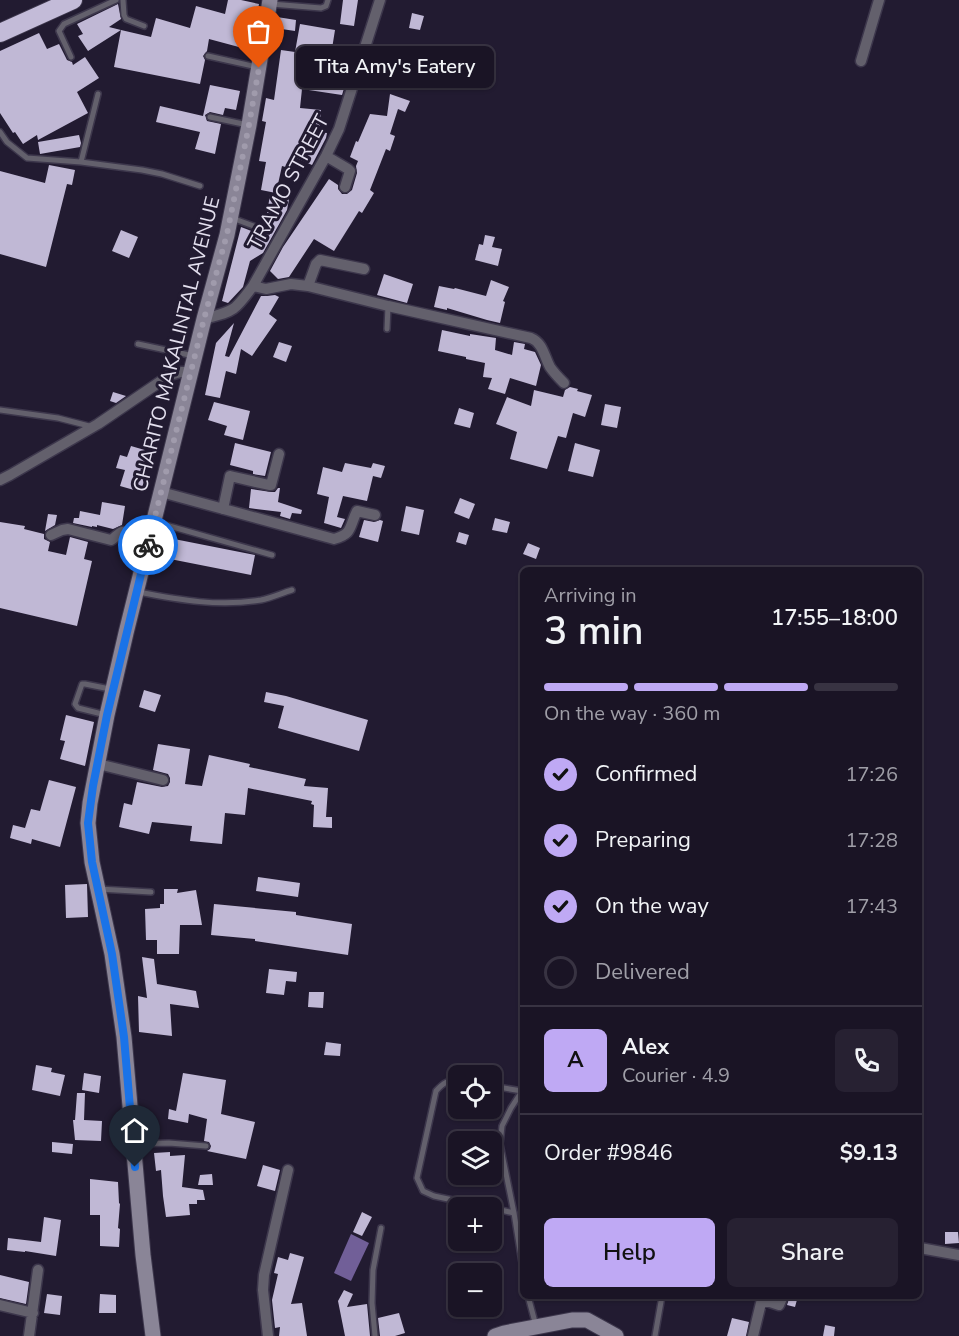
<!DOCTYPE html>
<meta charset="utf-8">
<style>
:root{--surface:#1a1425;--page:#272132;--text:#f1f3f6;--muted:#9f9ea7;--line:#383342;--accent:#bfa9f4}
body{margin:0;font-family:"Nunito Sans",sans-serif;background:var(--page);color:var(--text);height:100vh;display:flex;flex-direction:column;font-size:22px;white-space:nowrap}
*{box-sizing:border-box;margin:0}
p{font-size:20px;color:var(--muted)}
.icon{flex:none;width:33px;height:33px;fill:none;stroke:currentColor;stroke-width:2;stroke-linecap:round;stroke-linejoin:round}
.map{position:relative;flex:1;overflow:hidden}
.drawer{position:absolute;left:520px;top:567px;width:402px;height:732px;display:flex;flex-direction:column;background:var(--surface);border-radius:9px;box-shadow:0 2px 4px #0004,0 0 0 2px var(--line)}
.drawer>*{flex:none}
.controls{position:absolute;left:448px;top:1065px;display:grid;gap:12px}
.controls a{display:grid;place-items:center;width:54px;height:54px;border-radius:9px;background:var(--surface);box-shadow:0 2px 4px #0004,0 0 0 2px var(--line);font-size:30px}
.pin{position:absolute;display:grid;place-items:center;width:51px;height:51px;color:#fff;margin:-62px -26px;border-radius:50% 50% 50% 0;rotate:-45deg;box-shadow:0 0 6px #0007}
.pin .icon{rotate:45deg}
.courier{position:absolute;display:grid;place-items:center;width:60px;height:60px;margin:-30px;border:4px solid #1a73e8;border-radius:50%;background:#fff;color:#222;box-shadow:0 2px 8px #0007}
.bubble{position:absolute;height:42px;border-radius:9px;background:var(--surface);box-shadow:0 2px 4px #0004,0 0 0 2px var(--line);font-size:20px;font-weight:600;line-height:42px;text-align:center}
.summary em{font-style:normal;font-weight:600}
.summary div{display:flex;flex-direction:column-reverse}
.summary{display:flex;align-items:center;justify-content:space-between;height:102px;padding:0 24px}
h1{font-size:39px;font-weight:600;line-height:45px}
.bar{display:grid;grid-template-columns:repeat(4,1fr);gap:9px 6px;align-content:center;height:72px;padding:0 24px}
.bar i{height:8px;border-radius:4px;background:var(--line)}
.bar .current{background:var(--accent)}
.bar p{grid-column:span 4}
.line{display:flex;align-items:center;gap:15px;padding:0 24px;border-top:2px solid var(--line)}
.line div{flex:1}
.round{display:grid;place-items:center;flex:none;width:63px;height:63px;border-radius:9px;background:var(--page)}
ol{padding:0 24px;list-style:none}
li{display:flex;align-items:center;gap:18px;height:66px}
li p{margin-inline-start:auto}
li .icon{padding:6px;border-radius:50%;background:var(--accent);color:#111;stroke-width:4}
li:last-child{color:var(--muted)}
li i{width:33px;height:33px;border:3px solid var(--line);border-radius:50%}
.action{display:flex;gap:12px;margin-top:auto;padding:12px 24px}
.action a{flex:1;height:69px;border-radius:9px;background:var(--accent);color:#111;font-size:24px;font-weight:600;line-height:69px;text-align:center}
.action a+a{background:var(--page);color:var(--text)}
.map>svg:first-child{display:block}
</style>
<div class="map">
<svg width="959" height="1336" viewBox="0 0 959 1336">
<rect width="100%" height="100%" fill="#221b31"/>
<path fill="#715f98" d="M 351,1234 L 369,1243 L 351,1281 L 334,1273 Z"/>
<path fill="#c0b8d5" d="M 228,0 L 241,0 L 259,4 L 250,50 L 209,39 L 207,51 L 203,56 L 205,60 L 200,84 L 114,67 L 121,30 L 151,37 L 156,18 L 190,28 L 196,6 L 225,14 Z
M 343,0 L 358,0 L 354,26 L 340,24 Z
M 118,4 L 121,19 L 109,27 L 121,30 L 88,51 L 78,36 L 83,34 L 77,24 Z
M 412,13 L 424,16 L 420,30 L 409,28 Z
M 277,17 L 296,20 L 295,31 L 275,28 Z
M 300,24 L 335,30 L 331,55 L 353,59 L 342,95 L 302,89 L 300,108 L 321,110 L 319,132 L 327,133 L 326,138 L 312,165 L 292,156 L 289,168 L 282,166 L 276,193 L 261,190 L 266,162 L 259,161 L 266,122 L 262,121 L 266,98 L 274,100 L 281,50 L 295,52 Z
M 39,33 L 47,49 L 59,44 L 67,60 L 72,62 L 73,65 L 85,57 L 99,78 L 77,92 L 88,113 L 38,140 L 37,135 L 23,144 L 15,132 L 13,133 L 0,113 L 0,51 Z
M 210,85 L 240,91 L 236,110 L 225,108 L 223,115 L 210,112 L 205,115 L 207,121 L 221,124 L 215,154 L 195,149 L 200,132 L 156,122 L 160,106 L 203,116 Z
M 390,94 L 410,101 L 405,112 L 398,109 L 390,134 L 395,136 L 390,151 L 386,149 L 370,190 L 374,193 L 362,213 L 359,211 L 334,251 L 314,239 L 289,277 L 278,279 L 270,271 L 283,247 L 329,179 L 338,185 L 338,189 L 342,194 L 347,194 L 352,190 L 357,173 L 356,166 L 358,161 L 350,157 L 356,141 L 358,142 L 370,114 L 387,116 Z
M 79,135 L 81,143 L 80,147 L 40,154 L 38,142 Z
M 49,165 L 75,170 L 72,185 L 67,184 L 46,267 L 0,254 L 0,171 L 45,183 Z
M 270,195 L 289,199 L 287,210 L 263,253 L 250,261 L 243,287 L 228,303 L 222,301 L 241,227 L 265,236 L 268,236 L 271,233 L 271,228 L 265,225 Z
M 121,230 L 138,237 L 129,258 L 112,251 Z
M 485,235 L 495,237 L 492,247 L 502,249 L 498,266 L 475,260 L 479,244 L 483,245 Z
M 384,274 L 413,284 L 407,303 L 377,295 Z
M 491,280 L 509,287 L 503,301 L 505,302 L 500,323 L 487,320 L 447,308 L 447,310 L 434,307 L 439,286 L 454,289 L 455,288 L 486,296 Z
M 275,295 L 279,297 L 269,314 L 277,320 L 252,356 L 241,349 L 236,374 L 226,371 L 220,398 L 205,395 L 216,343 L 234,323 L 225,356 L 229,357 L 261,296 L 267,296 Z
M 442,330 L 470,336 L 470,334 L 496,338 L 495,350 L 512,355 L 514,342 L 525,344 L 524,349 L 535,352 L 541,365 L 536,386 L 510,378 L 505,394 L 488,389 L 492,378 L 483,377 L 485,363 L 466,359 L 466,357 L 438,351 Z
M 279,342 L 292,346 L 286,362 L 273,357 Z
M 570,387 L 578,389 L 577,391 L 592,395 L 585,417 L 573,413 L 566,438 L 558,436 L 547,469 L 510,459 L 517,432 L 496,424 L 507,397 L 531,406 L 534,390 L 563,397 L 565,390 Z
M 113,392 L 126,396 L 116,403 L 110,401 Z
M 214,402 L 250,411 L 243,440 L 224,435 L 227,426 L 208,420 Z
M 605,404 L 621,407 L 617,428 L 601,425 Z
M 459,408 L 474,413 L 470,428 L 454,424 Z
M 235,443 L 271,452 L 265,476 L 253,474 L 253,471 L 230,465 Z
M 575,443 L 600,450 L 593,477 L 568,471 Z
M 131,446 L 155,453 L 151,467 L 148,466 L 141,492 L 120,486 L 125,470 L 116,468 L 120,455 L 127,457 Z
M 345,463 L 371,468 L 373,463 L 385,466 L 381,478 L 373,476 L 367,501 L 343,496 L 337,517 L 345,519 L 341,528 L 324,523 L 329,497 L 317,494 L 323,467 L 342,472 Z
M 278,488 L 280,488 L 278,502 L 302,510 L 301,514 L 292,513 L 290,519 L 280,516 L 281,512 L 249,508 L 251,489 L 271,492 L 275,492 Z
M 460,498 L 475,504 L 469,519 L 454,513 Z
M 102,502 L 125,506 L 122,525 L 113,529 L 97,525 L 97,527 L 92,526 L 92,527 L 73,523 L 74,518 L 79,518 L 80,511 L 100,515 Z
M 406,506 L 424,510 L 419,535 L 401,531 Z
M 48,514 L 57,515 L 55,525 L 45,531 Z
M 495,518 L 510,522 L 507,533 L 492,530 Z
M 364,520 L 374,522 L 380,520 L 383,521 L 378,542 L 359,537 Z
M 0,522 L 25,526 L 24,529 L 44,534 L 44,539 L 50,542 L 48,551 L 66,555 L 70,537 L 88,542 L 84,559 L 92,561 L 77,626 L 0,608 Z
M 459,532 L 469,535 L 466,545 L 456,542 Z
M 174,539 L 255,555 L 251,575 L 170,559 Z
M 528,543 L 540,548 L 536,559 L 523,554 Z
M 144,690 L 161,695 L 155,712 L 139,707 Z
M 266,692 L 286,696 L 368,720 L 359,751 L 278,728 L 284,706 L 264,702 Z
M 66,715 L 94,722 L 85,766 L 60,759 L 65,741 L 60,740 Z
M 158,744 L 190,749 L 185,784 L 202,786 L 209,755 L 250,764 L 249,767 L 306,779 L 304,786 L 328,788 L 326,817 L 332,817 L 332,828 L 313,827 L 314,805 L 311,804 L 312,801 L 248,788 L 245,815 L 225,813 L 222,844 L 190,841 L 192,826 L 152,822 L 149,834 L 119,827 L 124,803 L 132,805 L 137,782 L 162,787 L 168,786 L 170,782 L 170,778 L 168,774 L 153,770 Z
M 49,780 L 76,787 L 60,847 L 32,839 L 31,844 L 10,838 L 13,825 L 25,828 L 31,809 L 40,811 Z
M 258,877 L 300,883 L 298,897 L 256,891 Z
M 87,884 L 88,917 L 66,918 L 65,885 Z
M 164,889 L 178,889 L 177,893 L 196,890 L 202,925 L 180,925 L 179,954 L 157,954 L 157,940 L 146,940 L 145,909 L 160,908 L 160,904 L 164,904 Z
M 214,904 L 296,912 L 296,915 L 352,924 L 348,955 L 255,941 L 255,939 L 211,935 Z
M 142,957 L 154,959 L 157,984 L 196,991 L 199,1008 L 170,1004 L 172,1036 L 139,1032 L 138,996 L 147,998 Z
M 269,969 L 297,972 L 296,982 L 286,981 L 284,995 L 266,993 Z
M 309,992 L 324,992 L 323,1008 L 308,1007 Z
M 326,1042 L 341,1044 L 340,1056 L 324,1055 Z
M 36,1065 L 52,1068 L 51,1072 L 65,1075 L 60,1096 L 32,1090 Z
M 84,1073 L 101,1076 L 99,1093 L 82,1090 Z
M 183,1073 L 226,1080 L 221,1114 L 255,1122 L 246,1159 L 207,1151 L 210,1149 L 211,1146 L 209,1142 L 204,1141 L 207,1119 L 189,1114 L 188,1123 L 168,1119 L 169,1109 L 176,1111 Z
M 77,1093 L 85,1093 L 84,1120 L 102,1121 L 101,1141 L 75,1140 L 73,1120 L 75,1120 Z
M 52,1142 L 73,1144 L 72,1154 L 52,1152 Z
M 170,1152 L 170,1156 L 185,1155 L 182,1187 L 203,1190 L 205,1200 L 197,1200 L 197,1204 L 189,1204 L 190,1215 L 166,1217 L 163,1196 L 161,1170 L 156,1171 L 154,1153 Z
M 263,1165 L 280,1170 L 275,1191 L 257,1186 Z
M 212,1174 L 213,1185 L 198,1185 L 200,1175 Z
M 90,1179 L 118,1182 L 119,1203 L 120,1204 L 118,1228 L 120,1229 L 119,1247 L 100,1246 L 100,1215 L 90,1215 Z
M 362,1212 L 372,1217 L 362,1236 L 353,1232 Z
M 44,1217 L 61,1220 L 56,1256 L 25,1251 L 25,1252 L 7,1250 L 8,1238 L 41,1242 Z
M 945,1232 L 958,1232 L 959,1243 L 945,1244 Z
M 290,1253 L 304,1257 L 291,1304 L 302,1303 L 307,1336 L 279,1336 L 280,1327 L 275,1328 L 272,1300 L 278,1274 L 274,1273 L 278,1257 L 288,1260 Z
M 0,1275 L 29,1282 L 26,1304 L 0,1298 Z
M 344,1290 L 353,1294 L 347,1307 L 367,1304 L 370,1336 L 345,1336 L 338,1301 Z
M 47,1294 L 62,1296 L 60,1315 L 44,1313 Z
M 100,1294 L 116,1295 L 116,1313 L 99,1313 Z
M 790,1296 L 798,1296 L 795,1307 L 787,1305 Z
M 399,1313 L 405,1333 L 395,1336 L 380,1336 L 378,1318 Z
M 732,1318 L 749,1322 L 746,1336 L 727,1336 Z
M 825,1325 L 835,1327 L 834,1336 L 823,1336 Z"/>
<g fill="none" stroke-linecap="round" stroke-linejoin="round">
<g stroke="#3d374c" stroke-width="8">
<path id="lane" d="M 123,0 L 124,15 L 126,19 L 144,26
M 271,4 L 321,8 L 326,6 L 328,0
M 208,56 L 257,67
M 71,57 L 59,31 L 64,24 L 116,0
M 210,117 L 248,125
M 0,132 L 7,142 L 27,158 L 81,162 L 142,170 L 162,174 L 200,186
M 81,162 L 98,94
M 232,218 L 267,231
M 387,329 L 388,306
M 138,344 L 194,356
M 0,410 L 58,418 L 93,427
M 155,522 L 272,555
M 138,592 C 180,600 219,607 261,600 C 271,598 282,593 292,590
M 106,715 L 78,708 L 75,704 L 82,684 L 85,684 L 110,689
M 99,889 L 151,892
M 459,1081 C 449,1079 443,1083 436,1091 L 417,1178 L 423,1191 L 434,1196 L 490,1208
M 492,1086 L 522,1091 L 511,1108 L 502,1126 L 500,1144 L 514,1213 L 524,1275
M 134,1144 L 169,1143 L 206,1146
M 492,1208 L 514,1213
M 528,1296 L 536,1326
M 375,1336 L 372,1303 L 373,1270 L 381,1228
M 655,1336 L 662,1296"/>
</g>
<g stroke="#3d374c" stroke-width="13">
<path id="street" d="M 861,61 L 879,0
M 326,156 L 348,169 L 350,171 L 345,187
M 253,286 L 266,289 L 291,284 L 308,286 L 388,306 L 531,338 C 543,343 544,356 550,367 C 554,373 559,378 564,383
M 308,286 L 316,264 L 320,260 L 364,269
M 204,319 C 234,311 234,312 253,286 L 326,156 L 339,129 L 380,0
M 0,480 L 10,475 L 98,424 L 170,375 L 181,372 L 192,372
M 161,492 L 334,539 C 353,534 349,527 357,511 L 375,515
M 223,509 L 230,476 L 269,485 L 271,485 L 279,454
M 51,535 L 62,530 L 68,529 L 111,540 C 115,538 117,534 122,532 L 149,540
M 98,764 L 163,780
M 920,1248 L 959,1255
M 0,1305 L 33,1313
M 29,1336 L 38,1270
M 268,1336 L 263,1290 L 264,1275 L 288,1170
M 753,1336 L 761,1303 L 767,1301 L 779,1305 L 783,1296"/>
</g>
<g stroke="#3d374c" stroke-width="17">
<path id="secondary" d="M 153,1336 L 143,1255 L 124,1037 L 112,954 L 92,862 L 88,823 L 90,803 L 107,715 L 126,633 L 204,319 L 227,235 L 249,125 L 270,0
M 495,1336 L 504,1333 L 572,1320 L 587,1320 L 616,1336"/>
</g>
<g stroke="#3d374c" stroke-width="20">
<path id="highway" d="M 0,33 L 73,0"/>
</g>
<use href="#lane" stroke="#63606c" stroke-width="5"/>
<use href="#street" stroke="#63606c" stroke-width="10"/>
<use href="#secondary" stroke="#8a8597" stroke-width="15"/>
<use href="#highway" stroke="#c3bbd8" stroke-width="18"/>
</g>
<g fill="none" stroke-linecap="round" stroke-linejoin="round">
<path stroke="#a09bac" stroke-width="6" stroke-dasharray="0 10.8" d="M 148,545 L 204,319 L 227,234 L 249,125 L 259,68"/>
<path stroke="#1a73e8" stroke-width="8" d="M 135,1167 L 124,1037 L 112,954 L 92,862 L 88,823 L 93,786 L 107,715 L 148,545"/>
</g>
<g text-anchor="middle" stroke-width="6" stroke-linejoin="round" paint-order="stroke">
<g font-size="20" fill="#e4e0ef" stroke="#221b31">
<text transform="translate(288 182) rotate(-62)" y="7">TRAMO STREET</text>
<text transform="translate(176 344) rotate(-76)" y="7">CHARITO MAKALINTAL AVENUE</text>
</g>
</g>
</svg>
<div class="controls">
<a><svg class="icon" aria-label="locate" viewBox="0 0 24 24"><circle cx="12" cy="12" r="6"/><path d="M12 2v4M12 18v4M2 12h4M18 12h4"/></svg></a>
<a><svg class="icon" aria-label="layers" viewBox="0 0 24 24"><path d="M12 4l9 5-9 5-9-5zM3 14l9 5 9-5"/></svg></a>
<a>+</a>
<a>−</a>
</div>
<div class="pin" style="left:259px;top:68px;background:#ea580c"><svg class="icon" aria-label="bag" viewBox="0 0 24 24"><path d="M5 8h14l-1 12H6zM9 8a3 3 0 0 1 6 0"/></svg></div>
<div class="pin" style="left:135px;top:1167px;background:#1f2937"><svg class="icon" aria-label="home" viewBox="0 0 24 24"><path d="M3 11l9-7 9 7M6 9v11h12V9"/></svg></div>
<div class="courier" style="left:148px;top:545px"><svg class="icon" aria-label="bike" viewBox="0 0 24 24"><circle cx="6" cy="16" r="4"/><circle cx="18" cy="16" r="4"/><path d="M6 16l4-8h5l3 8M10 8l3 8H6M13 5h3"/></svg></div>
<div class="bubble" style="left:296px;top:46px;width:198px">Tita Amy's Eatery</div>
<section class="drawer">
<div class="summary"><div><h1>3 min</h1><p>Arriving in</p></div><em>17:55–18:00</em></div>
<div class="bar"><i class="current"></i><i class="current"></i><i class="current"></i><i></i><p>On the way · 360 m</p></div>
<ol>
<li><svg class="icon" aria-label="check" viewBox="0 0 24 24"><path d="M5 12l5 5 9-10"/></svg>Confirmed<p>17:26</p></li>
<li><svg class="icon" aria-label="check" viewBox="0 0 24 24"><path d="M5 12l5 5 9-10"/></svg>Preparing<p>17:28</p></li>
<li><svg class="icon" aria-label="check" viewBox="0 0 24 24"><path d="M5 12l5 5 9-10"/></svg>On the way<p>17:43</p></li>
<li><i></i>Delivered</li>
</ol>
<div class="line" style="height:108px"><b class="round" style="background:var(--accent);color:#111">A</b><div><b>Alex</b><p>Courier · 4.9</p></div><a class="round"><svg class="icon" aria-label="phone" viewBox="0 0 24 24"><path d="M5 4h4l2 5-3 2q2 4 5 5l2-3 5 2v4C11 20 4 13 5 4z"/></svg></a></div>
<div class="line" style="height:78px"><div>Order #9846</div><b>$9.13</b></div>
<div class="action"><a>Help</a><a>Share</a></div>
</section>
</div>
